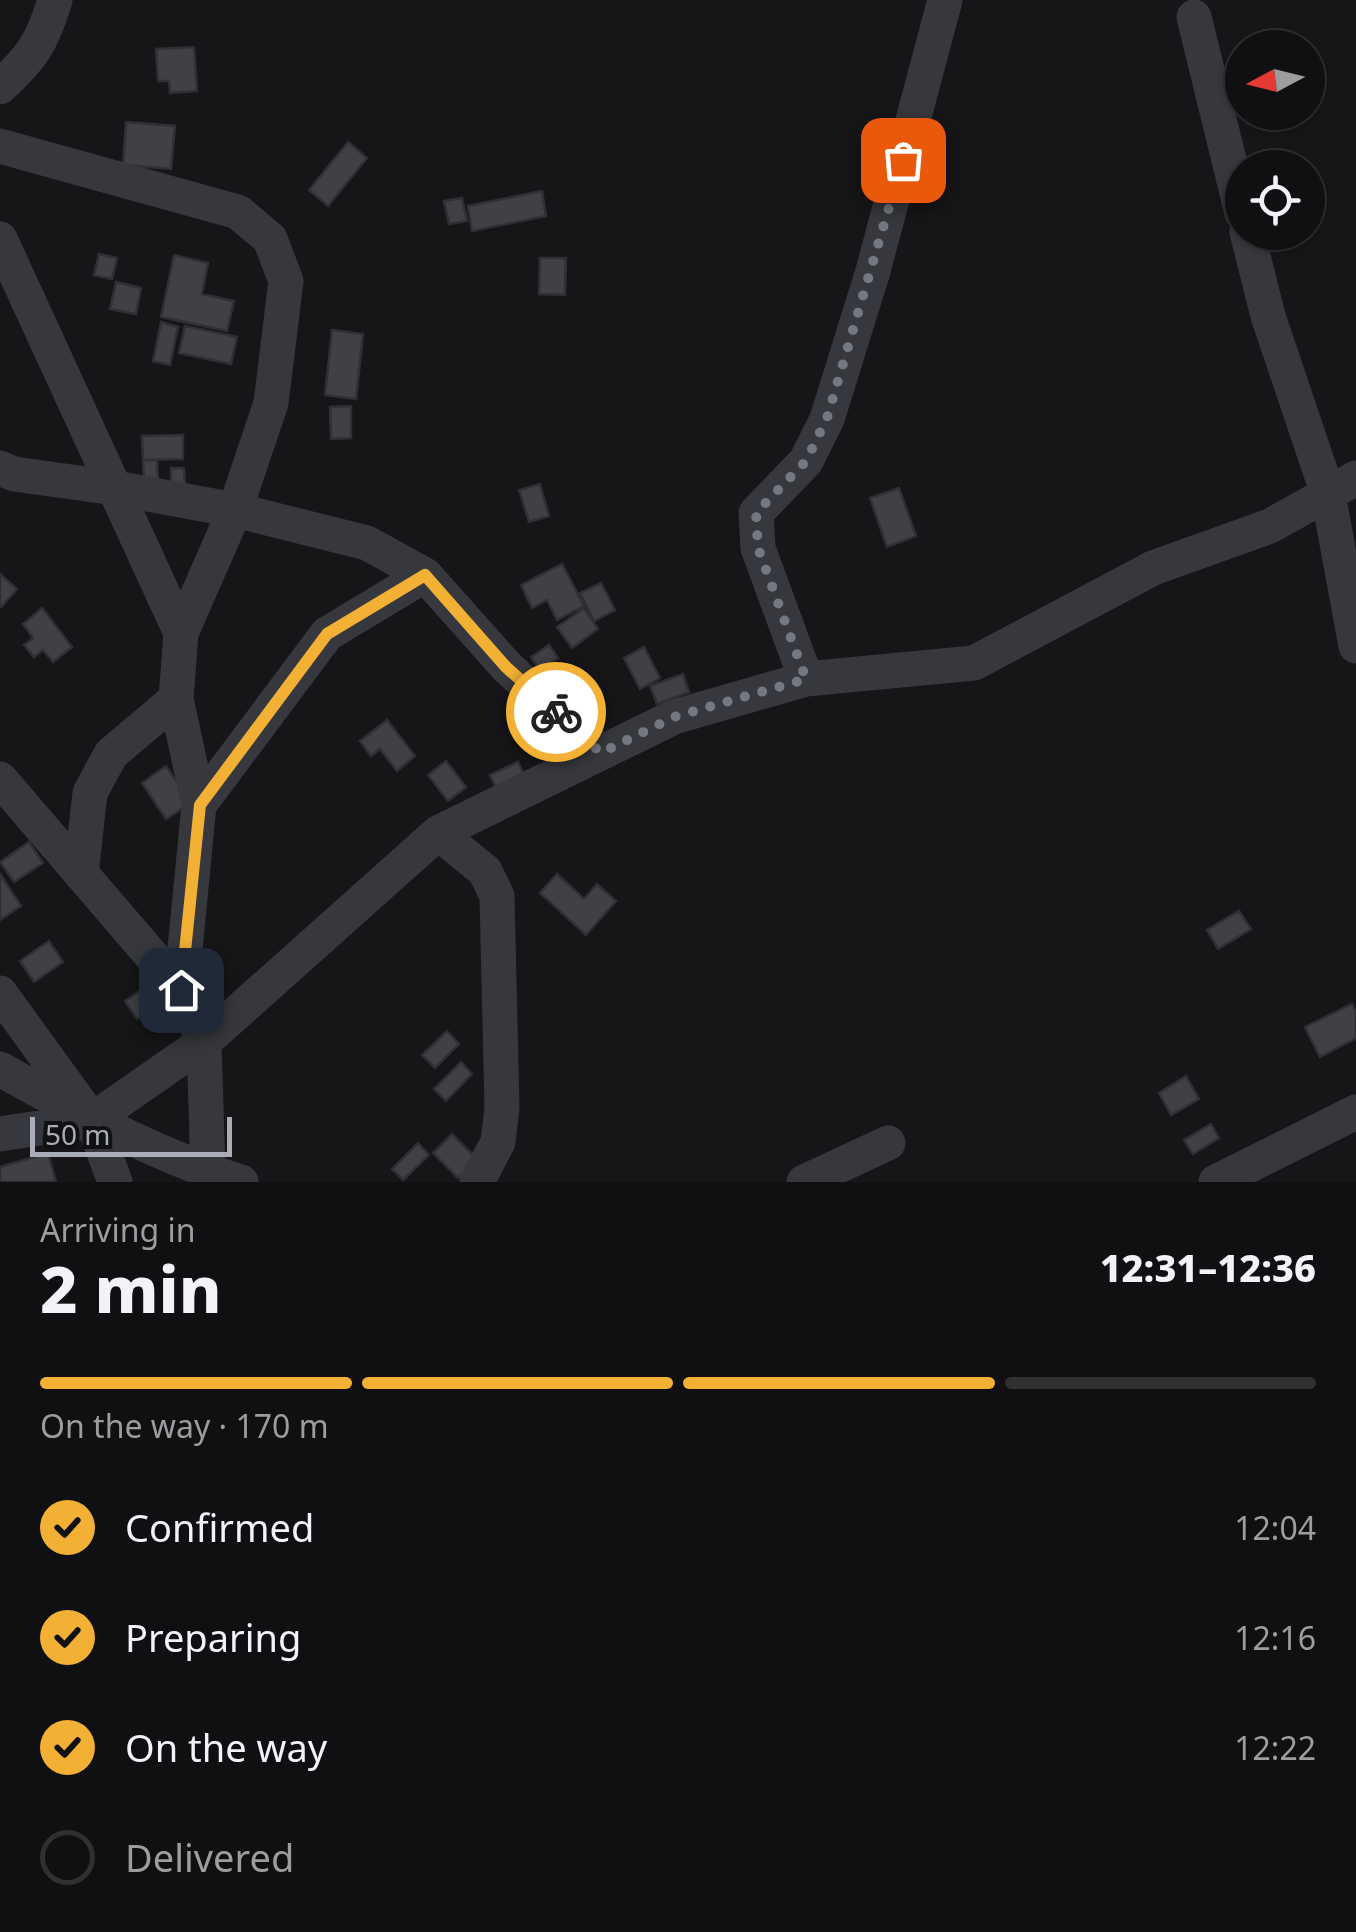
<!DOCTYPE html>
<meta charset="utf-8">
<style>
:root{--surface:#101012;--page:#19191b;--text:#f1f3f6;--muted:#9c9d9f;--line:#303032;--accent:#f2b134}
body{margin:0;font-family:"Noto Sans",sans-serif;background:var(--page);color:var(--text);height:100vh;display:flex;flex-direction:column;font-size:38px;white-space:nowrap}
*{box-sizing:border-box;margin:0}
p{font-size:32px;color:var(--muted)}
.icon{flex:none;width:55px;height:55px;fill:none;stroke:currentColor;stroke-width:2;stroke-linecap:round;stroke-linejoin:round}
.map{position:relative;height:1182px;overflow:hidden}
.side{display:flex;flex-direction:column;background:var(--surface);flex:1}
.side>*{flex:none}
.needle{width:65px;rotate:263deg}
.fabs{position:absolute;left:1225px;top:30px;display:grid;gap:20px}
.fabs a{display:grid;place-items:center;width:100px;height:100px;border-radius:50%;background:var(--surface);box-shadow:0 2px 8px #0004,0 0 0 2px var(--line);font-size:50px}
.scale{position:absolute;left:30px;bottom:25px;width:202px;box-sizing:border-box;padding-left:10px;border:5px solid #a8adb8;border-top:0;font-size:28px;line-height:35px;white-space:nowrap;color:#a8adb8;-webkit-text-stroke:8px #111113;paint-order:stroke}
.pin{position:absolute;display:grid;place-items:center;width:85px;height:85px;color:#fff;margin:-42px;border-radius:20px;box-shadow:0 5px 15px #0006}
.courier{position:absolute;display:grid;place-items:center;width:100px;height:100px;margin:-50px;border:8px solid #f2b134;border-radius:50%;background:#fff;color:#222;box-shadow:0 2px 12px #0007}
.head em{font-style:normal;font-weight:800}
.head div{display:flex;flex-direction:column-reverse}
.head{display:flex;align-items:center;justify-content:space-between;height:170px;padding:0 40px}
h1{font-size:65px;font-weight:800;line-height:75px}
.bar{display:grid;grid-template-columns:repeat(4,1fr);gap:15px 10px;align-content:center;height:120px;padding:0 40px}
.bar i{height:12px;border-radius:8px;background:var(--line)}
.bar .current{background:var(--accent)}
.bar p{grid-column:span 4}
ol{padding:0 40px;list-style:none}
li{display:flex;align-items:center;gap:30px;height:110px}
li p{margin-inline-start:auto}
li .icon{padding:10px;border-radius:50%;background:var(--accent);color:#111;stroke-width:4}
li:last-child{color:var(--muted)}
li i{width:55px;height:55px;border:5px solid var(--line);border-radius:50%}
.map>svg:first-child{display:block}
</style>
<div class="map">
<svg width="1356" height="1182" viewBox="0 0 1356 1182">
<rect width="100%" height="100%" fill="#161618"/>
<path fill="#404145" stroke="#303034" stroke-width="2.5" d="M 194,47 L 197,91 L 170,93 L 169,81 L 158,81 L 156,49 Z
M 126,122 L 175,126 L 171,169 L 123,165 Z
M 348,142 L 367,158 L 328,206 L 309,190 Z
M 542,191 L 546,216 L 472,231 L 468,206 Z
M 462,198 L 467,221 L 449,224 L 444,201 Z
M 99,254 L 117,258 L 112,279 L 94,275 Z
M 174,255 L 208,263 L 202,294 L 234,301 L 227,331 L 161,317 Z
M 540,258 L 566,258 L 565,295 L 539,294 Z
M 116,282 L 141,288 L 136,314 L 110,309 Z
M 161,322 L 178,327 L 170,365 L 153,361 Z
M 185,326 L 237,337 L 231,364 L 179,353 Z
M 332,330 L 363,334 L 356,399 L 325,395 Z
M 351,406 L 351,438 L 331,439 L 330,407 Z
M 183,435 L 183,459 L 143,460 L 142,436 Z
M 143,460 L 157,460 L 158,479 L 144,480 Z
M 171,468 L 184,468 L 185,486 L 171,486 Z
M 540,484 L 549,516 L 529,522 L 519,490 Z
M 899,488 L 916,536 L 887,547 L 870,498 Z
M 562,564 L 584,606 L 557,620 L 547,600 L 532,608 L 521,585 Z
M 0,574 L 17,589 L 1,607 L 0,606 Z
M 601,583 L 615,610 L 594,621 L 580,593 Z
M 42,608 L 72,647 L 53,662 L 43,650 L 34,657 L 24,645 L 33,638 L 23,624 Z
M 584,608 L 598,629 L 572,648 L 557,627 Z
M 549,645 L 558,658 L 540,671 L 531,657 Z
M 644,647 L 660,678 L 640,689 L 624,658 Z
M 683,674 L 689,692 L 657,704 L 650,686 Z
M 387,720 L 415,756 L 397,771 L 380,749 L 371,756 L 360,741 Z
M 446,761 L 466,787 L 448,801 L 428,775 Z
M 518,762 L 526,779 L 498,792 L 490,775 Z
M 166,766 L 191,803 L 166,819 L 142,783 Z
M 29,842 L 43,863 L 14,882 L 0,862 Z
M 0,874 L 21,906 L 0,920 Z
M 557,874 L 584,899 L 597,884 L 616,901 L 586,935 L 540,893 Z
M 1239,911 L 1251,929 L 1218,949 L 1207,930 Z
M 49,941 L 63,962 L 34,982 L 20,961 Z
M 150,984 L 162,1002 L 137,1019 L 125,1001 Z
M 1352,1004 L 1356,1012 L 1356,1038 L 1320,1057 L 1305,1027 Z
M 447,1031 L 459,1044 L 435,1068 L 422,1055 Z
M 461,1062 L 472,1074 L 446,1101 L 434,1089 Z
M 1186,1076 L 1199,1099 L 1171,1115 L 1159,1093 Z
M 1211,1124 L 1219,1138 L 1193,1154 L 1184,1140 Z
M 452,1134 L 477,1159 L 458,1178 L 433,1153 Z
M 418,1143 L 429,1155 L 403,1180 L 392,1169 Z
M 48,1153 L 56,1182 L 0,1182 L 0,1167 Z"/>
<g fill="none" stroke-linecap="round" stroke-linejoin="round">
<path stroke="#37383d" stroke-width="35" d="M 1194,17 L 1242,213
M 0,87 C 33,56 42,43 55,0
M 0,146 L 238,212 L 270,239 L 286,281 L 271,403 L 235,510 L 181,633
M 1247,232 L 1268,316 L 1328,494 L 1356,646
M 0,239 L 181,633 L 176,699 L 111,754 L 90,793 L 81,874
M 0,468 L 14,474 L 115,488 L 235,510 L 367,543 L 425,575 L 507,667 L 601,753
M 806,679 L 758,548 L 756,513 L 806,461 L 827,419 L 873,271 L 945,0
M 176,699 L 199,805 L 181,990
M 0,779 L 181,990 L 204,1042 L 208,1171
M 199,805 L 327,634 L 425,575
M 438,833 L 485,871 L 497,896 L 502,1108 L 498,1142 L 477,1182
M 0,993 L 92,1120 L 115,1182
M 0,1069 C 78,1113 156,1155 241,1182
M 0,1134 L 92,1120 L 204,1042 L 438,833 L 674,717 L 806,679 L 974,663 L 1153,568 L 1270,526 L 1356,478
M 804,1182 L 888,1143
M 1216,1182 L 1356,1112"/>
</g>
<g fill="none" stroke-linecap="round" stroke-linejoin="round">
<path stroke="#757880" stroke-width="10" stroke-dasharray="0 18" d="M 556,712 L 601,753 L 674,717 L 806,679 L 758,548 L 756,513 L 806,461 L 827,418 L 903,160"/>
<path stroke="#f2b134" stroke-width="12" d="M 181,990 L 200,805 L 327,634 L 425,575 L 506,667 L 556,712"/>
</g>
</svg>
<div class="fabs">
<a><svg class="needle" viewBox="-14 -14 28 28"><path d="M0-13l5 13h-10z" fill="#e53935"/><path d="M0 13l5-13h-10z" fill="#9c9d9f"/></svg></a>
<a><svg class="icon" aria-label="locate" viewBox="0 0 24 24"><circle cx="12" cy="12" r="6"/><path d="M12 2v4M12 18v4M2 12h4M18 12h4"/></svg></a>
</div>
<div class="scale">50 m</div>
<div class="pin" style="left:903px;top:160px;background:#ea580c"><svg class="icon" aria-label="bag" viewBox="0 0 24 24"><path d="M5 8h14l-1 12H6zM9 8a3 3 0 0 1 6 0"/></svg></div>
<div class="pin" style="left:181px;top:990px;background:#1f2937"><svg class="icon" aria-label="home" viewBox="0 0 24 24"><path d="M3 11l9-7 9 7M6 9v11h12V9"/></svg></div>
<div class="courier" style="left:556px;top:712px"><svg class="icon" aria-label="bike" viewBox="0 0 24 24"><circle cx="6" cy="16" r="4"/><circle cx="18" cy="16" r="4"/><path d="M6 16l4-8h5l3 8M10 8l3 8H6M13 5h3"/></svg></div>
</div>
<section class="side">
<div class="head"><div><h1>2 min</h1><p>Arriving in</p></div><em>12:31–12:36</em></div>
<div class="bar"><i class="current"></i><i class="current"></i><i class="current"></i><i></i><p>On the way · 170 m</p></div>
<ol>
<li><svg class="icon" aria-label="check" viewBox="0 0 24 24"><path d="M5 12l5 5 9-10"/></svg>Confirmed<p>12:04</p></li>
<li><svg class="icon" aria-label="check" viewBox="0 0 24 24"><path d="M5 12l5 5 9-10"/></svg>Preparing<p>12:16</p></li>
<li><svg class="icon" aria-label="check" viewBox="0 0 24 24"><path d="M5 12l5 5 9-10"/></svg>On the way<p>12:22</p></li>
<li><i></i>Delivered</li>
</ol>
</section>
